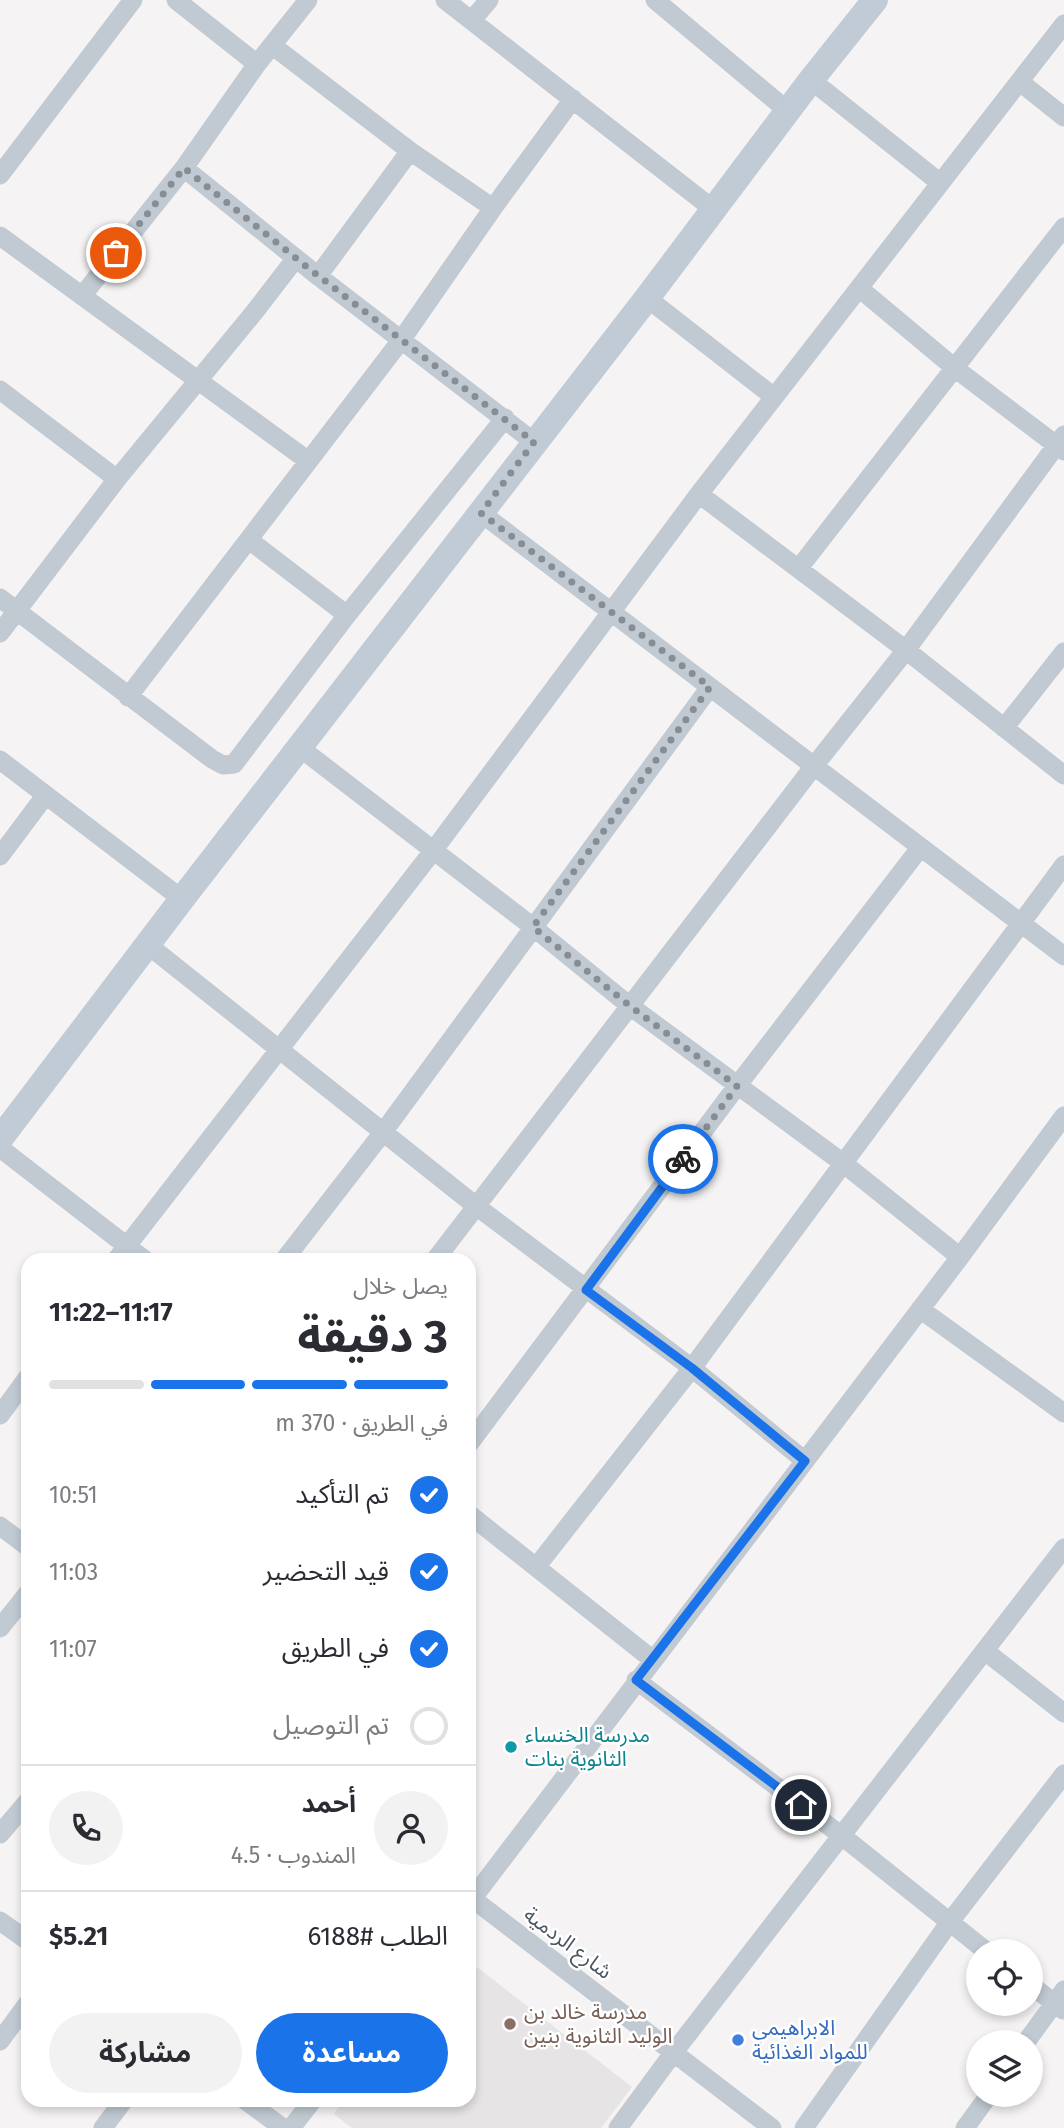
<!DOCTYPE html>
<html lang="ar">
<meta charset="utf-8">
<style>
:root{--surface:#fff;--page:#f2f2f3;--text:#2b2b33;--muted:#7c7c81;--line:#e1e1e2;--accent:#1a73e8}
body{margin:0;font-family:"Fira Sans","Noto Sans Arabic",sans-serif;background:var(--page);color:var(--text);direction:rtl;height:100vh;display:flex;flex-direction:column;font-size:26px;white-space:nowrap}
*{box-sizing:border-box;margin:0}
p{font-size:23px;color:var(--muted)}
.icon{flex:none;width:38px;height:38px;fill:none;stroke:currentColor;stroke-width:2;stroke-linecap:round;stroke-linejoin:round}
.map{position:relative;flex:1;overflow:hidden;direction:ltr}
.side{position:absolute;left:21px;top:1253px;width:455px;height:854px;display:flex;flex-direction:column;background:var(--surface);border-radius:21px;box-shadow:0 4px 10px #0003;direction:rtl}
.side>*{flex:none}
.fabs{position:absolute;left:966px;top:1939px;display:grid;gap:14px}
.fabs a{display:grid;place-items:center;width:77px;height:77px;border-radius:50%;background:var(--surface);box-shadow:0 4px 10px #0003;font-size:35px}
.pin{position:absolute;display:grid;place-items:center;width:60px;height:60px;color:#fff;margin:-30px;border:4px solid #fff;border-radius:50%;box-shadow:0 2px 7px #0007}
.courier{position:absolute;display:grid;place-items:center;width:70px;height:70px;margin:-35px;border:5px solid #1a73e8;border-radius:50%;background:#fff;color:#222;box-shadow:0 2px 9px #0007}
.summary em{font-style:normal;font-weight:700}
.summary div{display:flex;flex-direction:column-reverse}
.summary{display:flex;align-items:center;justify-content:space-between;height:119px;padding:0 28px}
h1{font-size:46px;font-weight:700;line-height:52px}
.bar{display:grid;grid-template-columns:repeat(4,1fr);gap:10px 7px;align-content:center;height:84px;padding:0 28px}
.bar i{height:9px;border-radius:5px;background:var(--line)}
.bar .on{background:var(--accent)}
.bar p{grid-column:span 4}
.line{display:flex;align-items:center;gap:18px;padding:0 28px;border-top:2px solid var(--line)}
.line div{flex:1}
.round{display:grid;place-items:center;flex:none;width:74px;height:74px;border-radius:37px;background:var(--page)}
ol{padding:0 28px;list-style:none}
li{display:flex;align-items:center;gap:21px;height:77px}
li p{margin-inline-start:auto}
li .icon{padding:7px;border-radius:50%;background:var(--accent);color:#fff;stroke-width:4}
li:last-child{color:var(--muted)}
li i{width:38px;height:38px;border:4px solid var(--line);border-radius:50%}
.action{display:flex;gap:14px;margin-top:auto;padding:14px 28px}
.action a{flex:1;height:80px;border-radius:42px;background:var(--accent);color:#fff;font-size:28px;font-weight:700;line-height:80px;text-align:center}
.action a+a{background:var(--page);color:var(--text)}
.map>svg:first-child{display:block}
</style>
<div class="map">
<svg width="1064" height="2128" viewBox="0 0 1064 2128">
<rect width="100%" height="100%" fill="#f5f3f3"/>
<path fill="#e6e4e5" d="M 469,1961 L 632,2087 L 601,2128 L 352,2128 L 334,2114 L 344,2100 L 469,2100 Z"/>
<g fill="none" stroke-linecap="round" stroke-linejoin="round">
<path stroke="#c1cad2" stroke-width="19" d="M 176,0 L 257,64
M 445,0 L 713,209
M 655,0 L 789,112
M 472,20 L 489,0
M 273,46 L 410,151 L 493,208
M 811,80 L 939,182
M 1020,82 L 1064,117
M 184,168 L 318,276 L 534,442
M 0,175 L 133,0
M 0,236 L 307,460
M 318,276 L 410,151
M 859,288 L 956,369 L 1064,451
M 82,296 L 184,168 L 257,64 L 308,0
M 647,298 L 774,397
M 0,390 L 117,479
M 699,494 L 906,650 L 1064,775
M 481,513 L 1064,956
M 249,540 L 347,615
M 799,568 L 1064,227
M 0,598 L 212,759 L 223,765 L 234,764 L 347,615 L 505,418
M 0,633 L 117,479 L 256,310 L 296,258
M 128,697 L 402,339 L 493,208 L 573,99
M 1004,728 L 1064,652
M 299,747 L 533,927 L 630,1006 L 843,1163 L 960,1257
M 0,760 L 182,899
M 0,856 L 45,796
M 148,945 L 476,1206 L 692,1368 L 805,1461
M 0,1148 L 145,1260
M 116,1260 L 433,851 L 699,494 L 1064,24
M 284,1260 L 384,1131 L 710,687
M 435,1260 L 814,766 L 906,650 L 1064,435
M 920,1309 L 1064,1413
M 0,1415 L 28,1377
M 469,1444 L 737,1086 L 920,848
M 469,1514 L 653,1660
M 0,1526 L 28,1547
M 537,1566 L 692,1368 L 1064,865
M 0,1628 L 28,1593
M 985,1651 L 1064,1713
M 636,1680 L 842,1836 L 986,1951
M 0,1834 L 28,1801
M 469,1896 L 772,2128
M 469,1903 L 960,1257 L 1064,1116
M 0,1921 L 28,1941
M 1031,1985 L 1063,2010
M 0,2041 L 28,2003
M 1026,2042 L 1064,1990
M 245,2100 L 283,2128
M 103,2128 L 124,2100
M 291,2128 L 313,2100
M 618,2128 L 674,2052 L 1064,1548
M 804,2128 L 949,1923 L 1064,1774
M 965,2128 L 989,2095"/>
<path stroke="#c1cbd6" stroke-width="26" d="M 0,1139 L 182,899 L 647,298 L 811,80 L 875,0"/>
</g>
<g fill="none" stroke-linecap="round" stroke-linejoin="round">
<path stroke="#868d94" stroke-width="7" stroke-dasharray="0 12.6" d="M 116,253 L 184,168 L 307,267 L 534,442 L 481,513 L 710,687 L 533,927 L 630,1006 L 737,1086 L 683,1159"/>
<path stroke="#1a73e8" stroke-width="9" d="M 683,1159 L 586,1290 L 692,1368 L 805,1461 L 636,1680 L 801,1805"/>
</g>
<circle fill="#0f9aa8" stroke="#fff" stroke-width="2.5" cx="511" cy="1747" r="7"/>
<circle fill="#8d6e63" stroke="#fff" stroke-width="2.5" cx="510" cy="2024" r="7"/>
<circle fill="#3f7fe0" stroke="#fff" stroke-width="2.5" cx="738" cy="2040" r="7"/>
<g text-anchor="middle" stroke-width="5" stroke-linejoin="round" paint-order="stroke">
<g font-size="21" fill="#0d838f" stroke="#fff" text-anchor="start">
<text x="525" y="1742">مدرسة الخنساء<tspan x="525" dy="24">الثانوية بنات</tspan></text>
</g>
<g font-size="21" fill="#4a5661" stroke="#fff">
<text transform="translate(568 1943) rotate(37)" y="7">شارع الردمية</text>
</g>
<g font-size="21" fill="#785e54" stroke="#fff" text-anchor="start">
<text x="524" y="2019">مدرسة خالد بن<tspan x="524" dy="24">الوليد الثانوية بنين</tspan></text>
</g>
<g font-size="21" fill="#366cbe" stroke="#fff" text-anchor="start">
<text x="752" y="2035">الابراهيمي<tspan x="752" dy="24">للمواد الغذائية</tspan></text>
</g>
</g>
</svg>
<div class="fabs">
<a><svg class="icon" aria-label="locate" viewBox="0 0 24 24"><circle cx="12" cy="12" r="6"/><path d="M12 2v4M12 18v4M2 12h4M18 12h4"/></svg></a>
<a><svg class="icon" aria-label="layers" viewBox="0 0 24 24"><path d="M12 4l9 5-9 5-9-5zM3 14l9 5 9-5"/></svg></a>
</div>
<div class="pin" style="left:116px;top:253px;background:#ea580c"><svg class="icon" aria-label="bag" viewBox="0 0 24 24"><path d="M5 8h14l-1 12H6zM9 8a3 3 0 0 1 6 0"/></svg></div>
<div class="pin" style="left:801px;top:1805px;background:#1f2937"><svg class="icon" aria-label="home" viewBox="0 0 24 24"><path d="M3 11l9-7 9 7M6 9v11h12V9"/></svg></div>
<div class="courier" style="left:683px;top:1159px"><svg class="icon" aria-label="bike" viewBox="0 0 24 24"><circle cx="6" cy="16" r="4"/><circle cx="18" cy="16" r="4"/><path d="M6 16l4-8h5l3 8M10 8l3 8H6M13 5h3"/></svg></div>
<section class="side">
<div class="summary"><div><h1>3 دقيقة</h1><p>يصل خلال</p></div><em>11:17–11:22</em></div>
<div class="bar"><i class="on"></i><i class="on"></i><i class="on"></i><i></i><p>في الطريق · 370 m</p></div>
<ol>
<li><svg class="icon" aria-label="check" viewBox="0 0 24 24"><path d="M5 12l5 5 9-10"/></svg>تم التأكيد<p>10:51</p></li>
<li><svg class="icon" aria-label="check" viewBox="0 0 24 24"><path d="M5 12l5 5 9-10"/></svg>قيد التحضير<p>11:03</p></li>
<li><svg class="icon" aria-label="check" viewBox="0 0 24 24"><path d="M5 12l5 5 9-10"/></svg>في الطريق<p>11:07</p></li>
<li><i></i>تم التوصيل</li>
</ol>
<div class="line" style="height:126px"><a class="round"><svg class="icon" aria-label="person" viewBox="0 0 24 24"><circle cx="12" cy="8" r="4"/><path d="M4 21q1-7 8-7t8 7"/></svg></a><div><b>أحمد</b><p>المندوب · 4.5</p></div><a class="round"><svg class="icon" aria-label="phone" viewBox="0 0 24 24"><path d="M5 4h4l2 5-3 2q2 4 5 5l2-3 5 2v4C11 20 4 13 5 4z"/></svg></a></div>
<div class="line" style="height:91px"><div>الطلب #6188</div><b>$5.21</b></div>
<div class="action"><a>مساعدة</a><a>مشاركة</a></div>
</section>
</div>
